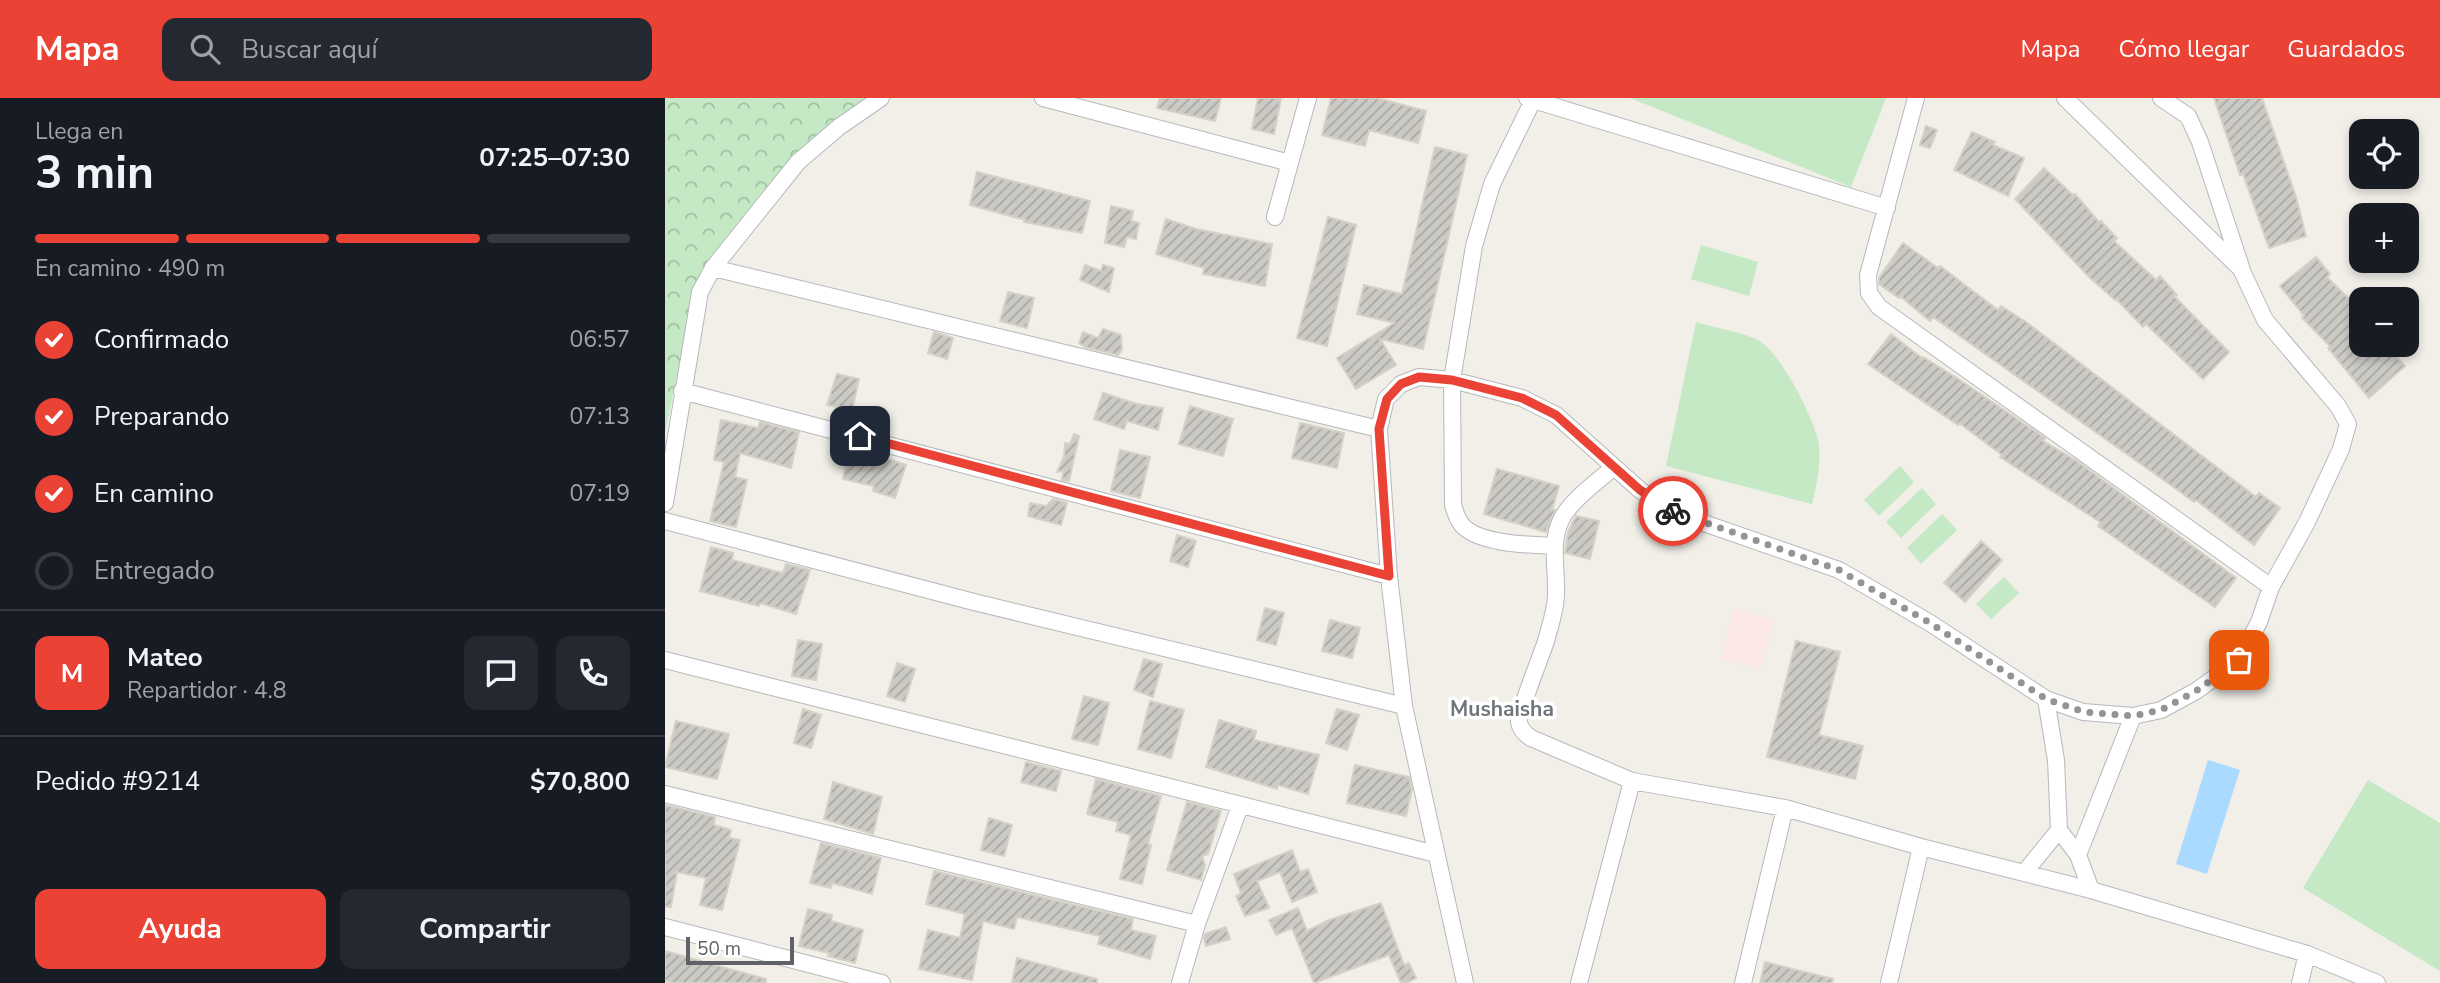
<!DOCTYPE html>
<html lang="es">
<meta charset="utf-8">
<style>
:root{--surface:#171b24;--page:#242831;--text:#f1f3f6;--muted:#9ea1a6;--line:#363941;--accent:#ea4335}
body{margin:0;font-family:"Nunito Sans",sans-serif;background:var(--page);color:var(--text);height:100vh;display:flex;flex-direction:column;font-size:26px;white-space:nowrap}
*{box-sizing:border-box;margin:0}
p{font-size:23px;color:var(--muted)}
.icon{flex:none;width:38px;height:38px;fill:none;stroke:currentColor;stroke-width:2;stroke-linecap:round;stroke-linejoin:round}
.map{position:relative;flex:1;overflow:hidden}
.sheet{display:flex;flex-direction:column;background:var(--surface);width:665px}
.sheet>*{flex:none}
.controls{position:absolute;left:1684px;top:21px;display:grid;gap:14px}
.controls a{display:grid;place-items:center;width:70px;height:70px;border-radius:14px;background:var(--surface);box-shadow:0 4px 10px #0003;font-size:35px}
.scale{position:absolute;left:21px;bottom:18px;width:108px;box-sizing:border-box;padding-left:7px;border:4px solid #5f6368;border-top:0;font-size:19px;line-height:24px;white-space:nowrap;color:#5f6368;-webkit-text-stroke:5px #fff;paint-order:stroke}
.pin{position:absolute;display:grid;place-items:center;width:60px;height:60px;color:#fff;margin:-30px;border-radius:14px;box-shadow:0 4px 10px #0006}
.courier{position:absolute;display:grid;place-items:center;width:70px;height:70px;margin:-35px;border:5px solid #ea4335;border-radius:50%;background:#fff;color:#222;box-shadow:0 2px 9px #0007}
.overview em{font-style:normal;font-weight:700}
.overview div{display:flex;flex-direction:column-reverse}
.overview{display:flex;align-items:center;justify-content:space-between;height:119px;padding:0 35px}
h1{font-size:46px;font-weight:700;line-height:52px}
.bar{display:grid;grid-template-columns:repeat(4,1fr);gap:10px 7px;align-content:center;height:84px;padding:0 35px}
.bar i{height:9px;border-radius:5px;background:var(--line)}
.bar .selected{background:var(--accent)}
.bar p{grid-column:span 4}
.line{display:flex;align-items:center;gap:18px;padding:0 35px;border-top:2px solid var(--line)}
.line div{flex:1}
.round{display:grid;place-items:center;flex:none;width:74px;height:74px;border-radius:14px;background:var(--page)}
ol{padding:0 35px;list-style:none}
li{display:flex;align-items:center;gap:21px;height:77px}
li p{margin-inline-start:auto}
li .icon{padding:7px;border-radius:50%;background:var(--accent);color:#fff;stroke-width:4}
li:last-child{color:var(--muted)}
li i{width:38px;height:38px;border:4px solid var(--line);border-radius:50%}
.cta{display:flex;gap:14px;margin-top:auto;padding:14px 35px}
.cta a{flex:1;height:80px;border-radius:14px;background:var(--accent);color:#fff;font-size:28px;font-weight:700;line-height:80px;text-align:center}
.cta a+a{background:var(--page);color:var(--text)}
header{display:flex;align-items:center;gap:42px;box-sizing:border-box;height:98px;padding:0 35px;background:var(--accent);color:#fff}
header strong{font-size:33px}
nav{display:flex;gap:38px;margin-inline-start:auto;font-size:24px}
.search{width:490px;height:63px;background:var(--page);display:flex;align-items:center;gap:18px;box-sizing:border-box;padding:0 24px;border-radius:14px;color:var(--muted);font-size:26px}
main{display:flex;flex:1;min-height:0}
.map>svg:first-child{display:block}
</style>
<header>
<strong>Mapa</strong>
<div class="search"><svg class="icon" aria-label="search" viewBox="0 0 24 24"><circle cx="10" cy="10" r="6"/><path d="M15 15l6 6"/></svg>Buscar aquí</div>
<nav><a>Mapa</a><a>Cómo llegar</a><a>Guardados</a></nav>
</header>
<main>
<section class="sheet">
<div class="overview"><div><h1>3 min</h1><p>Llega en</p></div><em>07:25–07:30</em></div>
<div class="bar"><i class="selected"></i><i class="selected"></i><i class="selected"></i><i></i><p>En camino · 490 m</p></div>
<ol>
<li><svg class="icon" aria-label="check" viewBox="0 0 24 24"><path d="M5 12l5 5 9-10"/></svg>Confirmado<p>06:57</p></li>
<li><svg class="icon" aria-label="check" viewBox="0 0 24 24"><path d="M5 12l5 5 9-10"/></svg>Preparando<p>07:13</p></li>
<li><svg class="icon" aria-label="check" viewBox="0 0 24 24"><path d="M5 12l5 5 9-10"/></svg>En camino<p>07:19</p></li>
<li><i></i>Entregado</li>
</ol>
<div class="line" style="height:126px"><b class="round" style="background:var(--accent);color:#fff">M</b><div><b>Mateo</b><p>Repartidor · 4.8</p></div><a class="round"><svg class="icon" aria-label="chat" viewBox="0 0 24 24"><path d="M4 5h16v11H9l-5 4z"/></svg></a><a class="round"><svg class="icon" aria-label="phone" viewBox="0 0 24 24"><path d="M5 4h4l2 5-3 2q2 4 5 5l2-3 5 2v4C11 20 4 13 5 4z"/></svg></a></div>
<div class="line" style="height:91px"><div>Pedido #9214</div><b>$70,800</b></div>
<div class="cta"><a>Ayuda</a><a>Compartir</a></div>
</section>
<div class="map">
<svg width="1775" height="885" viewBox="0 0 1775 885">
<defs>
<pattern id="park-crowns" width="20" height="18" patternUnits="userSpaceOnUse" patternTransform="scale(1.75)"><rect width="20" height="18" fill="#c5e8c5"/><path d="M2 6a3 3 0 1 1 6 0M12 15a3 3 0 1 1 6 0" fill="none" stroke="#a3c0a4"/></pattern>
<pattern id="building-hatch" width="6" height="6" patternUnits="userSpaceOnUse" patternTransform="scale(1.75)"><rect width="6" height="6" fill="#cccac5"/><path d="M-1 1l2-2M0 6l6-6M5 7l2-2" fill="none" stroke="#a9a8a4"/></pattern>
</defs>
<rect width="100%" height="100%" fill="#f1efe8"/>
<path fill="#fce8e6" d="M 1069,510 L 1109,521 L 1096,571 L 1056,561 Z"/>
<path fill="#c5e8c5" d="M 965,0 L 1221,0 L 1186,89 Z
M 1036,147 L 1093,164 L 1084,198 L 1026,181 Z
M 1031,224 C 1047,229 1080,235 1093,242 C 1116,255 1147,317 1153,342 C 1157,364 1152,385 1147,406 L 1001,368 Z
M 1235,368 L 1249,384 L 1214,418 L 1199,402 Z
M 1257,390 L 1271,406 L 1236,440 L 1221,424 Z
M 1277,416 L 1292,432 L 1256,466 L 1242,450 Z
M 1339,479 L 1354,495 L 1326,521 L 1311,506 Z
M 1703,682 L 1775,725 L 1775,873 L 1638,790 Z"/>
<path fill="url(#park-crowns)" d="M 0,0 L 211,0 L 150,44 L 29,198 L 0,335 Z"/>
<path fill="#aadaff" d="M 1543,662 L 1575,672 L 1542,776 L 1511,766 Z"/>
<path fill="url(#building-hatch)" stroke="#d6d1c6" stroke-width="2" d="M 495,0 L 556,0 L 550,23 L 492,10 Z
M 593,0 L 616,0 L 609,36 L 587,31 Z
M 666,0 L 712,0 L 761,13 L 753,45 L 704,32 L 700,48 L 657,37 Z
M 1549,0 L 1597,0 L 1631,99 L 1641,138 L 1604,150 L 1578,76 L 1575,77 Z
M 1261,28 L 1272,32 L 1265,50 L 1255,47 Z
M 1307,34 L 1330,44 L 1328,47 L 1359,60 L 1343,98 L 1289,72 Z
M 770,49 L 802,57 L 758,251 L 715,241 L 731,267 L 691,291 L 672,260 L 729,225 L 692,216 L 699,187 L 737,196 Z
M 1379,70 L 1408,97 L 1410,96 L 1434,124 L 1436,123 L 1452,140 L 1449,143 L 1491,182 L 1495,178 L 1512,197 L 1510,199 L 1564,254 L 1538,281 L 1481,226 L 1478,229 L 1451,201 L 1450,202 L 1425,180 L 1350,101 Z
M 312,74 L 425,103 L 417,135 L 359,124 L 360,122 L 305,107 Z
M 446,108 L 468,113 L 466,123 L 474,125 L 471,141 L 462,139 L 459,149 L 440,145 Z
M 663,119 L 691,127 L 662,248 L 632,240 Z
M 501,121 L 531,131 L 607,146 L 600,188 L 538,176 L 539,170 L 491,156 Z
M 1238,145 L 1273,170 L 1275,168 L 1333,212 L 1336,208 L 1361,224 L 1591,399 L 1594,395 L 1615,410 L 1589,447 L 1531,402 L 1529,404 L 1507,388 L 1268,219 L 1265,223 L 1236,199 L 1234,200 L 1214,186 L 1214,180 Z
M 1651,159 L 1665,176 L 1662,179 L 1696,213 L 1696,247 L 1722,247 L 1740,268 L 1704,300 L 1663,250 L 1665,248 L 1637,220 L 1639,218 L 1615,188 Z
M 420,167 L 436,173 L 438,167 L 449,170 L 444,194 L 415,182 Z
M 343,194 L 369,200 L 362,230 L 335,223 Z
M 438,231 L 456,237 L 457,252 L 453,257 L 420,249 L 414,245 L 418,234 L 433,240 Z
M 269,234 L 288,240 L 282,261 L 263,255 Z
M 1226,236 L 1257,260 L 1258,259 L 1292,280 L 1380,340 L 1378,343 L 1412,363 L 1571,480 L 1550,509 L 1433,428 L 1435,424 L 1335,359 L 1337,357 L 1294,325 L 1293,327 L 1203,266 Z
M 172,276 L 194,281 L 187,312 L 162,307 Z
M 438,295 L 472,306 L 498,310 L 493,332 L 462,323 L 459,331 L 429,321 Z
M 525,308 L 568,321 L 558,358 L 514,346 Z
M 56,322 L 93,330 L 95,324 L 134,334 L 126,370 L 75,355 L 70,379 L 82,382 L 71,429 L 45,423 L 59,364 L 49,362 Z
M 635,325 L 679,335 L 672,370 L 627,360 Z
M 409,336 L 414,338 L 404,383 L 397,382 L 398,373 L 392,374 L 399,359 L 400,345 L 405,346 Z
M 185,348 L 241,367 L 230,400 L 208,393 L 209,388 L 178,381 Z
M 455,352 L 485,359 L 475,400 L 446,393 Z
M 832,371 L 894,388 L 887,412 L 890,412 L 881,434 L 819,416 Z
M 388,401 L 402,405 L 396,427 L 363,418 L 365,405 L 381,408 Z
M 911,418 L 934,423 L 925,461 L 900,455 L 903,434 Z
M 512,437 L 531,443 L 523,469 L 505,463 Z
M 1316,443 L 1337,462 L 1300,504 L 1279,485 Z
M 46,449 L 68,455 L 67,462 L 118,475 L 121,466 L 145,472 L 131,516 L 95,505 L 94,508 L 35,493 Z
M 600,510 L 619,515 L 611,547 L 592,542 Z
M 665,522 L 695,530 L 687,560 L 657,553 Z
M 133,542 L 157,546 L 151,582 L 127,578 Z
M 1131,543 L 1175,554 L 1154,637 L 1198,648 L 1190,681 L 1102,659 Z
M 479,561 L 497,566 L 488,599 L 469,592 Z
M 232,565 L 250,571 L 240,604 L 222,598 Z
M 419,598 L 444,605 L 433,647 L 407,641 Z
M 485,603 L 519,612 L 506,660 L 473,651 Z
M 138,611 L 156,617 L 146,650 L 129,645 Z
M 672,611 L 694,617 L 682,652 L 661,645 Z
M 554,622 L 591,633 L 589,642 L 654,657 L 643,696 L 613,687 L 612,691 L 541,669 Z
M 11,623 L 64,636 L 52,681 L 0,669 Z
M 361,664 L 396,673 L 391,693 L 356,684 Z
M 690,667 L 744,679 L 747,691 L 741,718 L 682,705 Z
M 431,681 L 496,698 L 483,746 L 486,747 L 477,786 L 455,781 L 466,737 L 451,733 L 453,724 L 422,716 Z
M 168,684 L 217,699 L 208,736 L 159,721 Z
M 522,704 L 556,713 L 543,756 L 537,758 L 540,767 L 536,782 L 502,772 Z
M 0,707 L 50,719 L 49,727 L 66,732 L 64,740 L 75,742 L 57,812 L 35,807 L 41,780 L 12,774 L 6,809 L 0,808 Z
M 324,720 L 347,727 L 339,758 L 316,752 Z
M 156,745 L 216,760 L 207,796 L 167,785 L 166,790 L 145,785 Z
M 627,752 L 635,774 L 643,771 L 652,794 L 627,804 L 615,774 L 592,783 L 604,810 L 580,818 L 571,798 L 576,796 L 569,776 Z
M 269,773 L 468,821 L 466,832 L 491,838 L 485,861 L 433,846 L 435,838 L 352,819 L 349,831 L 318,823 L 307,882 L 254,871 L 263,832 L 295,840 L 300,816 L 261,806 Z
M 716,805 L 739,867 L 744,865 L 751,880 L 741,885 L 736,885 L 724,857 L 649,885 L 627,830 L 611,837 L 604,822 L 633,810 L 642,833 L 664,822 Z
M 143,811 L 167,817 L 166,823 L 198,832 L 190,865 L 163,858 L 164,855 L 134,848 Z
M 561,829 L 565,841 L 541,848 L 539,840 L 540,836 Z
M 0,853 L 101,881 L 101,885 L 8,885 L 0,883 Z
M 352,860 L 432,881 L 432,885 L 347,885 Z
M 1100,864 L 1168,881 L 1167,885 L 1095,885 Z"/>
<g fill="none" stroke-linecap="round" stroke-linejoin="round">
<g stroke="#b5b8bc" stroke-width="18">
<path id="street" d="M 378,0 L 625,65
M 862,0 L 1222,110
M 869,0 L 827,86 L 809,148 L 787,282 L 788,407 C 790,414 792,421 797,427 C 813,446 865,447 889,448
M 1251,0 L 1203,177 L 1204,195 L 1214,209 L 1606,489
M 1496,0 L 1523,18 L 1535,44 L 1576,169
M 610,119 L 643,0
M 48,170 L 714,331
M 17,293 L 724,478
M 949,369 C 933,383 905,403 896,422 C 885,445 892,471 891,496 C 891,511 885,528 881,543 C 877,556 853,615 854,624 C 855,631 860,636 866,640 L 967,683 L 1120,710 L 1256,749 L 1426,792 L 1642,856 L 1712,885
M 0,405 L 35,194 L 48,170 L 133,64 L 174,29 L 216,0
M 0,423 L 309,504 L 739,608
M 0,562 L 771,756
M 1381,601 L 1391,662 L 1394,732 L 1413,757 L 1426,792
M 0,696 L 532,826
M 1413,757 L 1468,618
M 1359,775 L 1394,732
M 0,829 L 217,885
M 515,885 L 532,826 L 575,708
M 800,885 L 739,608 L 724,478 L 714,331 L 721,301 L 736,286 L 754,279 L 787,282 L 857,300 L 891,317 L 975,392 L 1010,415 L 1174,472 L 1265,525 L 1381,601 L 1418,614 L 1468,618 L 1496,612 L 1531,593 L 1574,562 L 1594,524 L 1606,489 L 1642,424 L 1676,351 L 1683,326 L 1673,308 L 1600,222 L 1576,171 L 1400,0
M 914,885 L 967,683
M 1078,885 L 1120,710
M 1224,885 L 1256,749
M 1635,885 L 1642,856"/>
</g>
<use href="#street" stroke="#fff" stroke-width="16"/>
</g>
<g fill="none" stroke-linecap="round" stroke-linejoin="round">
<path stroke="#929495" stroke-width="7" stroke-dasharray="0 12.6" d="M 1008,413 L 1174,472 L 1265,525 L 1381,601 L 1419,614 L 1468,618 L 1496,612 L 1531,593 L 1574,562"/>
<path stroke="#ea4335" stroke-width="9" d="M 195,338 L 724,478 L 714,331 L 722,301 L 736,286 L 754,279 L 787,282 L 857,300 L 891,317 L 975,392 L 1008,413"/>
</g>
<g text-anchor="middle" stroke-width="7" stroke-linejoin="round" paint-order="stroke">
<g font-size="21" font-weight="bold" fill="#70757a" stroke="#fff">
<text x="837" y="618">Mushaisha</text>
</g>
</g>
</svg>
<div class="controls">
<a><svg class="icon" aria-label="locate" viewBox="0 0 24 24"><circle cx="12" cy="12" r="6"/><path d="M12 2v4M12 18v4M2 12h4M18 12h4"/></svg></a>
<a>+</a>
<a>−</a>
</div>
<div class="scale">50 m</div>
<div class="pin" style="left:1574px;top:562px;background:#ea580c"><svg class="icon" aria-label="bag" viewBox="0 0 24 24"><path d="M5 8h14l-1 12H6zM9 8a3 3 0 0 1 6 0"/></svg></div>
<div class="pin" style="left:195px;top:338px;background:#1f2937"><svg class="icon" aria-label="home" viewBox="0 0 24 24"><path d="M3 11l9-7 9 7M6 9v11h12V9"/></svg></div>
<div class="courier" style="left:1008px;top:413px"><svg class="icon" aria-label="bike" viewBox="0 0 24 24"><circle cx="6" cy="16" r="4"/><circle cx="18" cy="16" r="4"/><path d="M6 16l4-8h5l3 8M10 8l3 8H6M13 5h3"/></svg></div>
</div>
</main>
